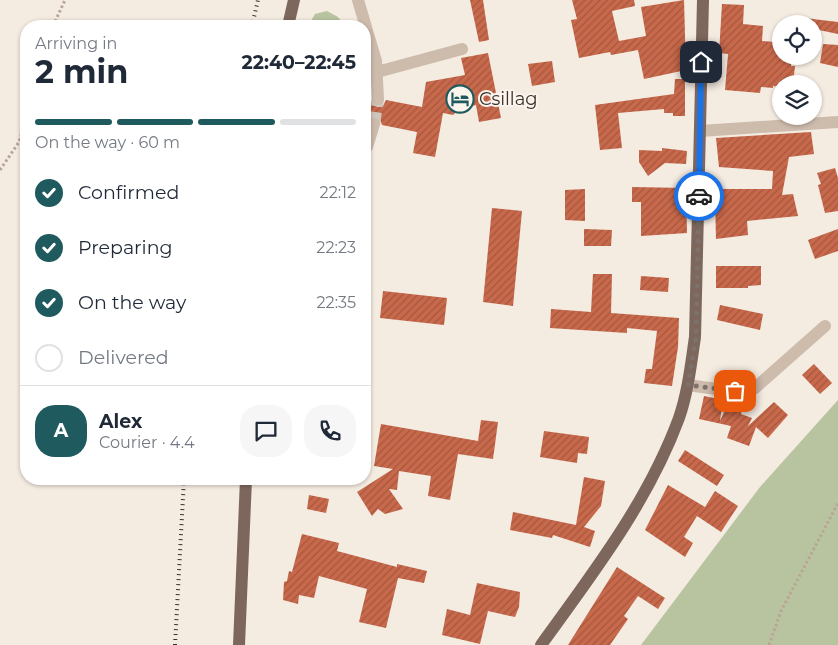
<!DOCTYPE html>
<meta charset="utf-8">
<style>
:root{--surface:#fff;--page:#f6f6f7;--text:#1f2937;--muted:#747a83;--line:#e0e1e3;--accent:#1f5a5e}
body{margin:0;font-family:Montserrat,sans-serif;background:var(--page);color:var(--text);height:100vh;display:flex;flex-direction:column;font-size:19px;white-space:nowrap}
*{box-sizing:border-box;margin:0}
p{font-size:16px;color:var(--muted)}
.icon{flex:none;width:28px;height:28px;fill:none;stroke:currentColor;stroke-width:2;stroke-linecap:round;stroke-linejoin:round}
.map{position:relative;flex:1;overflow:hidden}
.drawer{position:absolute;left:20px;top:20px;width:351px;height:465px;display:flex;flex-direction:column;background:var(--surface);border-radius:20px;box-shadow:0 1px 4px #0004}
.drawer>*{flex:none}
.buttons{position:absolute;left:772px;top:15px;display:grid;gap:10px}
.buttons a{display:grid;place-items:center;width:50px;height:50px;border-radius:50%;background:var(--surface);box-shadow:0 1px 4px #0004;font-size:25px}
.pin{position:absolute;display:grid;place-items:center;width:42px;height:42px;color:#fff;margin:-21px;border-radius:10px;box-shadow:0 2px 8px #0006}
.courier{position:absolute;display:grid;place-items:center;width:50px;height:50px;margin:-25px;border:4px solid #1a73e8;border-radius:50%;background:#fff;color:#222;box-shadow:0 1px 6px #0007}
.head em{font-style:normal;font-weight:700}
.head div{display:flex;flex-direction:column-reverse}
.head{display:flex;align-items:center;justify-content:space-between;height:85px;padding:0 15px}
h1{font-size:32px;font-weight:700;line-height:38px}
.bar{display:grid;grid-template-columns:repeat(4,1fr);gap:8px 5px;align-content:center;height:60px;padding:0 15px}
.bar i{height:6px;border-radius:4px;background:var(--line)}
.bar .selected{background:var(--accent)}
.bar p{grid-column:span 4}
.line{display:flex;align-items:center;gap:12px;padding:0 15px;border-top:1px solid var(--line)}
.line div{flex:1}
.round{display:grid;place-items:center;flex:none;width:52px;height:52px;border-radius:20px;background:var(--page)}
ol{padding:0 15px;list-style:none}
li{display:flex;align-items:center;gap:15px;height:55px}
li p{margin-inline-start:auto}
li .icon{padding:5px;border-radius:50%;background:var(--accent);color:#fff;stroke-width:4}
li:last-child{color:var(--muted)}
li i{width:28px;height:28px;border:2px solid var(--line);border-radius:50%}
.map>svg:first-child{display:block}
</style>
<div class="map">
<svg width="838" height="645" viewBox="0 0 838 645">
<defs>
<pattern id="building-hatch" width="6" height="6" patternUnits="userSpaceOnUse" patternTransform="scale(1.25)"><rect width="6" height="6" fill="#c8694b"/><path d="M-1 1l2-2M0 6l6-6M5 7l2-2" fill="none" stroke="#a4573f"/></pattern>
</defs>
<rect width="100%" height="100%" fill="#f4ebe1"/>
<path fill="#b8c4a0" d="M 327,11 L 338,17 L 345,26 L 308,26 L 315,14 Z
M 838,400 L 838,645 L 641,645 L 760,487 Z"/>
<path fill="url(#building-hatch)" d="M 470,0 L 483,0 L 489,40 L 479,42 Z
M 572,0 L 634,0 L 635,6 L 612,11 L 619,41 L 646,36 L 641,7 L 684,0 L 686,70 L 644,79 L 638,50 L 611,55 L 610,52 L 579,58 L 571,20 L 577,19 Z
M 722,4 L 744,5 L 743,24 L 763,26 L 762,41 L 776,42 L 776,44 L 781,45 L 781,56 L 792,56 L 791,66 L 795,66 L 793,84 L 781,84 L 781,87 L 773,86 L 773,88 L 761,87 L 760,93 L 725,90 L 728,54 L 719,53 Z
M 796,17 L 838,22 L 838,34 L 814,29 L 814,24 L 795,22 Z
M 823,44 L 838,45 L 838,67 L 820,63 Z
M 488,53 L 501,118 L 479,122 L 476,105 L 459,109 L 453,115 L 443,113 L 435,157 L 413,153 L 417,132 L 382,125 L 380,119 L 376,116 L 369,118 L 365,122 L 365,96 L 370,97 L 372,104 L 378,107 L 383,106 L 386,100 L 422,107 L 426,82 L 465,75 L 461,58 Z
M 552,61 L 555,82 L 532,86 L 528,64 Z
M 675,79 L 685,79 L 685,116 L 673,116 L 673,113 L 664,113 L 664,109 L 618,113 L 622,148 L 600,150 L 595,105 L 674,94 Z
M 811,132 L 814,154 L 789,157 L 782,195 L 793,194 L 798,216 L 747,221 L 748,235 L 716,239 L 715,199 L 717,189 L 772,189 L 773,171 L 719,167 L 716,138 Z
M 662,148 L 687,151 L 686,164 L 665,163 L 648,176 L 639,162 L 639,150 L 662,151 Z
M 835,168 L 838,178 L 838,211 L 825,213 L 818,185 L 821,184 L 817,173 Z
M 632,187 L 686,188 L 687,233 L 641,236 L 641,202 L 632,202 Z
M 585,189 L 585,221 L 565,220 L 565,190 Z
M 492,208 L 522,211 L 513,306 L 483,302 Z
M 584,229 L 612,230 L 611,246 L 584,246 Z
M 838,229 L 838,251 L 815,259 L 808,240 Z
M 716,266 L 761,266 L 761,285 L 748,286 L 748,288 L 716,288 Z
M 593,274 L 612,274 L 611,313 L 679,318 L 678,347 L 672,386 L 644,383 L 646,369 L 652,369 L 657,331 L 627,328 L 627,333 L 550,328 L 551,309 L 591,312 Z
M 641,276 L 669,278 L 668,292 L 640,290 Z
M 383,291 L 447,298 L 444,325 L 380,318 Z
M 720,305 L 763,314 L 760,330 L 717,320 Z
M 814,364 L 832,383 L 820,394 L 802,375 Z
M 704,396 L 723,400 L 720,421 L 729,401 L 743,405 L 741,414 L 752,418 L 748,426 L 774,402 L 788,415 L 768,438 L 756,427 L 749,446 L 727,438 L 731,426 L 699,419 Z
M 481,420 L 498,422 L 493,459 L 458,454 L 450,500 L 428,496 L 431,476 L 399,471 L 397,490 L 389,489 L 403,509 L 385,514 L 378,509 L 372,516 L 357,492 L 393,469 L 374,466 L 381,424 L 478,441 Z
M 544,431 L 589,437 L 587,454 L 578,453 L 577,463 L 540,457 Z
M 685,450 L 724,475 L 717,486 L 678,461 Z
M 584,477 L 605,481 L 601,506 L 584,527 L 595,531 L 590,547 L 553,535 L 552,538 L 510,530 L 513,512 L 576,525 Z
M 668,485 L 705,507 L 715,491 L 738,506 L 721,532 L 697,516 L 684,537 L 693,543 L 685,557 L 645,530 Z
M 309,495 L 329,499 L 326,513 L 307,509 Z
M 302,534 L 339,543 L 337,551 L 397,567 L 397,564 L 427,571 L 424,583 L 398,578 L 386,628 L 359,622 L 367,589 L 319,576 L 314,598 L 299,595 L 298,604 L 283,600 L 284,582 L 287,581 L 289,571 L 292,572 Z
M 617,567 L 665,598 L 658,609 L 638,596 L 624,616 L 628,619 L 610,645 L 568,645 Z
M 477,583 L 520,592 L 519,607 L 515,617 L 488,611 L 480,644 L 442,635 L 447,609 L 470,615 Z"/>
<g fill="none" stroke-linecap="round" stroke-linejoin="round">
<path stroke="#cfc6bd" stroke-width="12" stroke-dasharray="12 6" stroke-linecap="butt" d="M 374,124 L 378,99"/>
<path stroke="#b9a596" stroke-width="3" stroke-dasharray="2.5 2.5" stroke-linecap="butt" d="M 53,26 L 65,0
M 0,170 L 19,142 L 26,119
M 769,645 L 781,611 L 838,503"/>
<path stroke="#cdbbac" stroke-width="12" d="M 358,0 L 376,61 L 378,99
M 377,72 L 462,49
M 700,131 L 838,122
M 367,147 L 374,124
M 688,385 L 744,393 L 755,388 L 825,326"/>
<path stroke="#7d675c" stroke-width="12" d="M 288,26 L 294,0
M 239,645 L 246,479
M 541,645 C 593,573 648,502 679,418 C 688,392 691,364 695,337 L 703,0"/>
<path stroke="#3b302b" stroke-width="4" stroke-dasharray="1 4" stroke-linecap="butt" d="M 252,26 L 258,0
M 175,645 L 184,479"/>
</g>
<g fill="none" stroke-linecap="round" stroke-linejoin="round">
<path stroke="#7c716b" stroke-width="5" stroke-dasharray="0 9" d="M 699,196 L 696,337 L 688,385 L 735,391"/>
<path stroke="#1a73e8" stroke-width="6" d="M 699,196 L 701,62"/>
</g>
<defs>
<g id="hotel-ring" transform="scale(1.4375)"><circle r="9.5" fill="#fbf5ee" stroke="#1f5a5e" stroke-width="1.5"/><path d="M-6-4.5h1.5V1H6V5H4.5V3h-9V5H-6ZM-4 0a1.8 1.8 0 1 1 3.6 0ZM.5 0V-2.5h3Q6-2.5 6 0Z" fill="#1f5a5e"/></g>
</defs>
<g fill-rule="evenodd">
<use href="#hotel-ring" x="460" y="99"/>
</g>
<g text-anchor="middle" stroke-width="4" stroke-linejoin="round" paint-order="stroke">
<g font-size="18" fill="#3b302b" stroke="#fbf5ee" text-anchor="start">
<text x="479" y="105">Csillag</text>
</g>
</g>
</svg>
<div class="buttons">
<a><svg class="icon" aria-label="locate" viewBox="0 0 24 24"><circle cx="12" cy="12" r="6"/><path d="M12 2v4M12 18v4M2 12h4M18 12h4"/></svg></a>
<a><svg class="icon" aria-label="layers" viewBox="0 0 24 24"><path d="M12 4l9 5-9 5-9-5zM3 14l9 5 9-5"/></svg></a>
</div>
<div class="pin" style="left:735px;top:391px;background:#ea580c"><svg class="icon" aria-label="bag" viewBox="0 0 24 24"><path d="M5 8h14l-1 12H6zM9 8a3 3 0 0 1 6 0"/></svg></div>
<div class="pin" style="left:701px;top:62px;background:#1f2937"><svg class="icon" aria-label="home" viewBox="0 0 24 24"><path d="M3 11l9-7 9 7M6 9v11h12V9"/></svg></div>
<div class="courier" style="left:699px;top:196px"><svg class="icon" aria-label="car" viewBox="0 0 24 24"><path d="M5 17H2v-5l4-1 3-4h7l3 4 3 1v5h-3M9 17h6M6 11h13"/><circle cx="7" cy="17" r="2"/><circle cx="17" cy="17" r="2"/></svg></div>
<section class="drawer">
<div class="head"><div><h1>2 min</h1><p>Arriving in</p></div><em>22:40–22:45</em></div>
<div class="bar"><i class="selected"></i><i class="selected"></i><i class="selected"></i><i></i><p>On the way · 60 m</p></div>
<ol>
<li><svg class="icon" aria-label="check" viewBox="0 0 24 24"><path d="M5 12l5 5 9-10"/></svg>Confirmed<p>22:12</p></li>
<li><svg class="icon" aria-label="check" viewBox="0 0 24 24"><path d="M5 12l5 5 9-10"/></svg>Preparing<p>22:23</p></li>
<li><svg class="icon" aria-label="check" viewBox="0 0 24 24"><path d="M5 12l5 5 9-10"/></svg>On the way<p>22:35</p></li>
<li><i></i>Delivered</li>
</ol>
<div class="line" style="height:90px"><b class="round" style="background:var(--accent);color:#fff">A</b><div><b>Alex</b><p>Courier · 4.4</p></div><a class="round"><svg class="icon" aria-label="chat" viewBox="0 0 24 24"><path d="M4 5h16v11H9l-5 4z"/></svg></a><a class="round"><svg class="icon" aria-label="phone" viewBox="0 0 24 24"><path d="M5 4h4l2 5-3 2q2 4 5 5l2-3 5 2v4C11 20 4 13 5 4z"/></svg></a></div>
</section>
</div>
